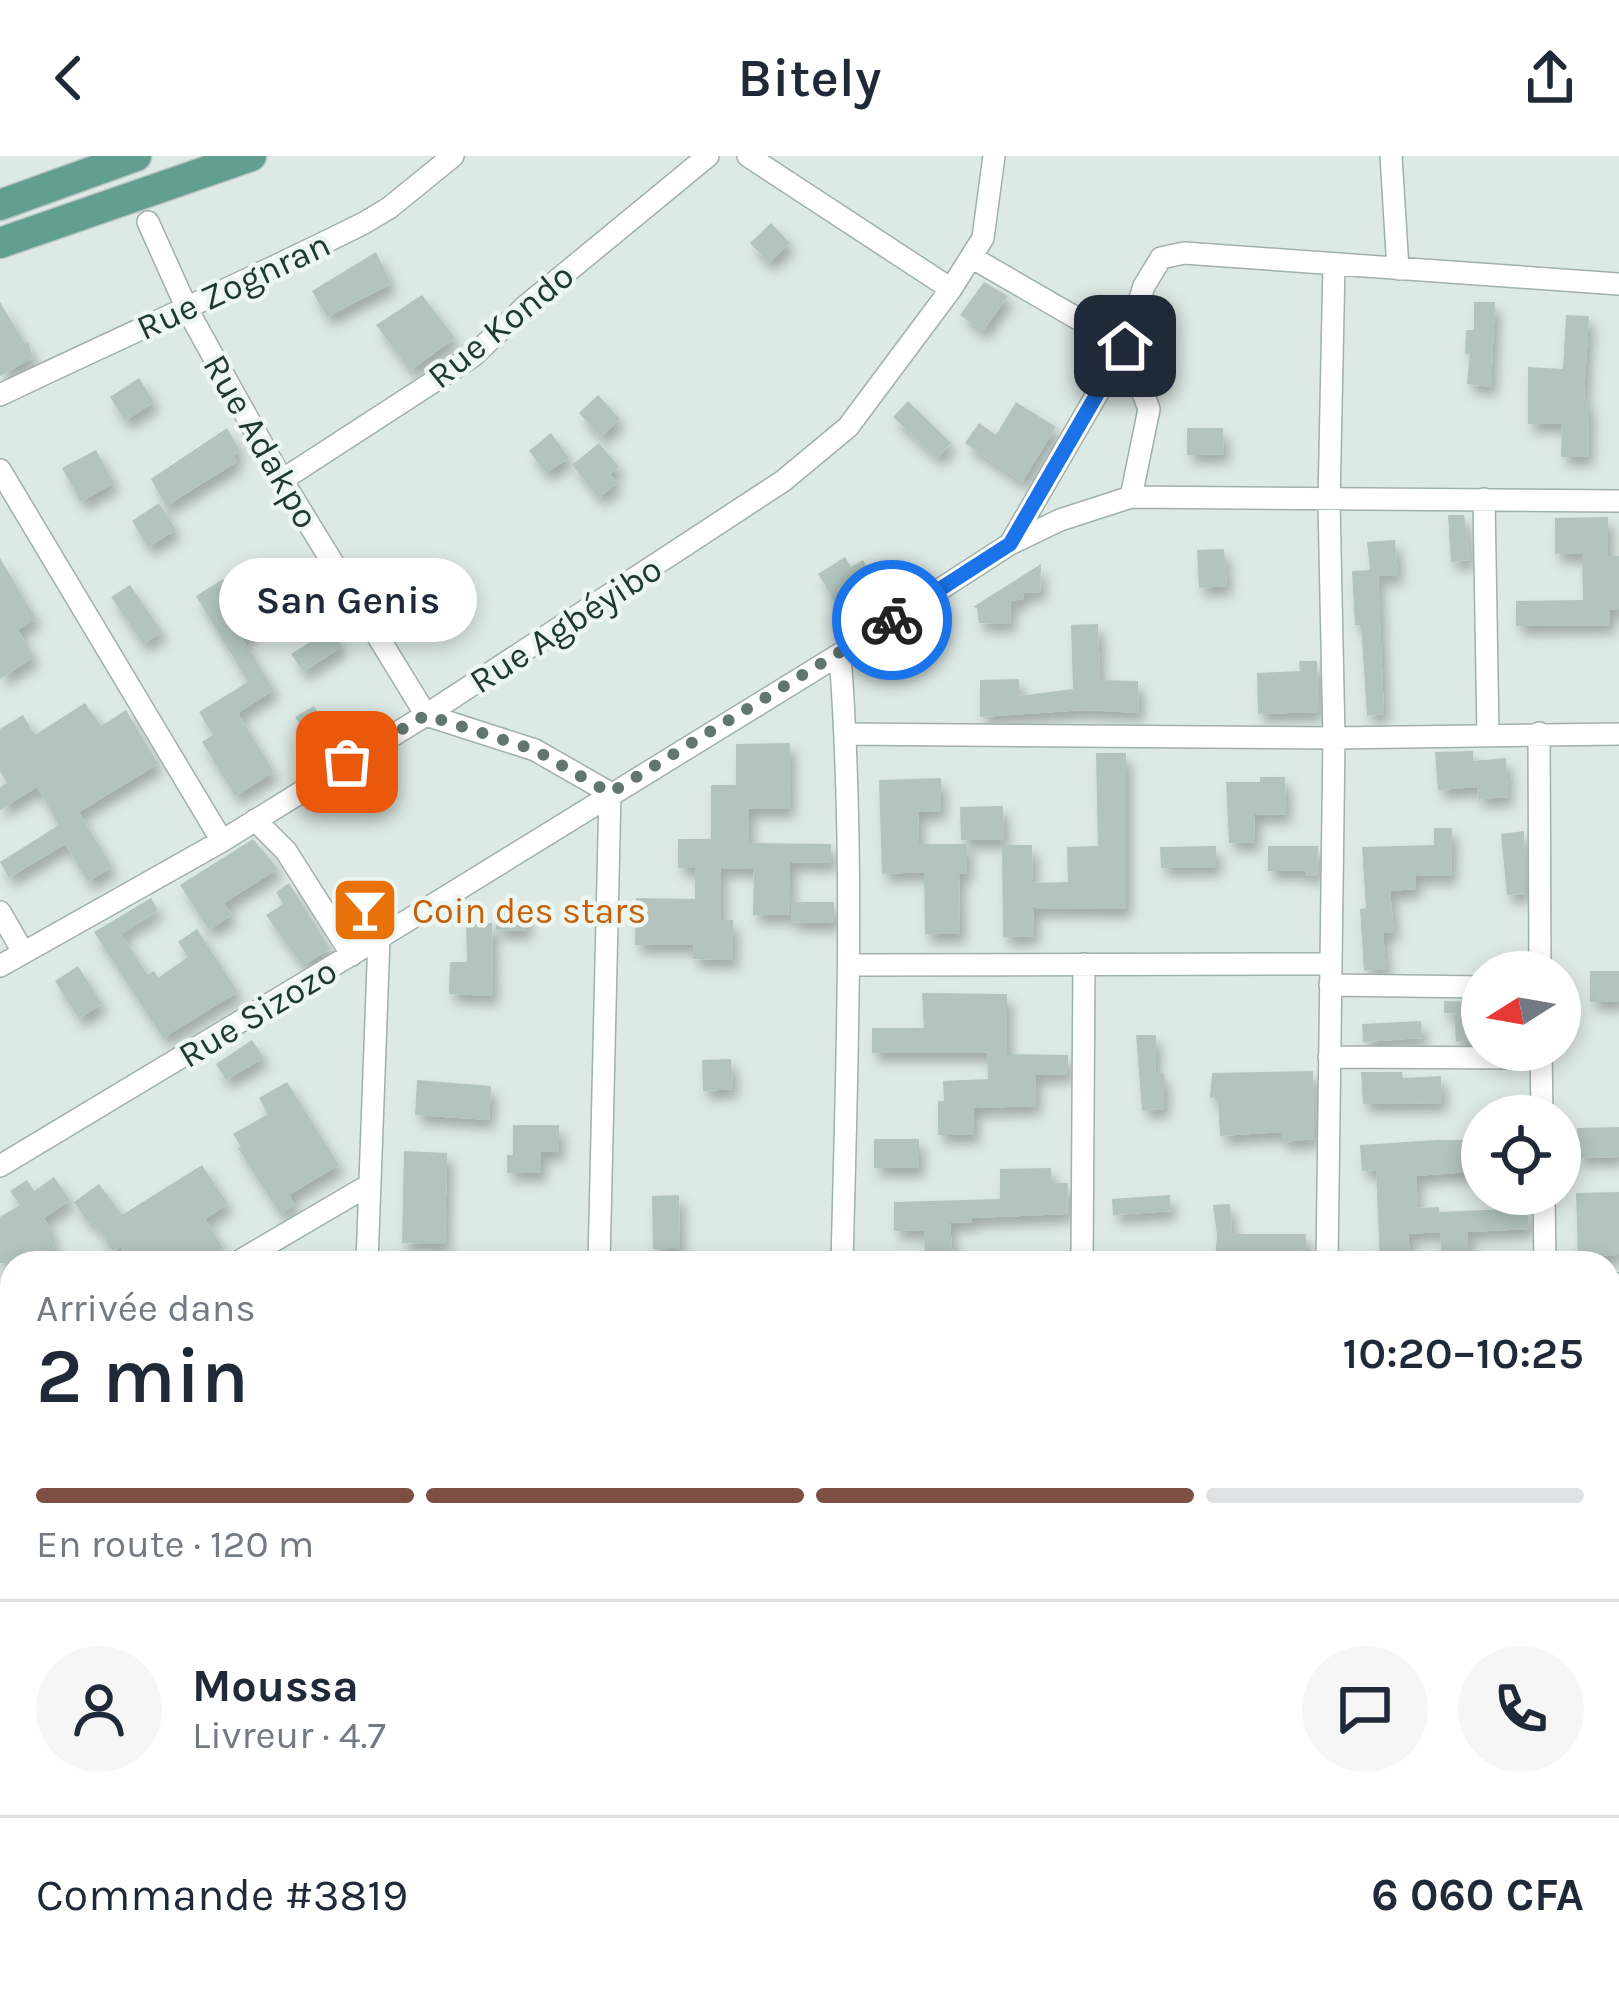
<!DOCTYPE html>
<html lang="fr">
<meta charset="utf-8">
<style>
:root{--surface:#fff;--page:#f6f6f7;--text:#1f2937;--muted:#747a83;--line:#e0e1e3;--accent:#7e4e43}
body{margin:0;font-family:Karla,sans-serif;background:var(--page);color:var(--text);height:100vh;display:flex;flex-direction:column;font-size:45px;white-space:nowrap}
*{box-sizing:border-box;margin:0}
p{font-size:39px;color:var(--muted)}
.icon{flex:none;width:66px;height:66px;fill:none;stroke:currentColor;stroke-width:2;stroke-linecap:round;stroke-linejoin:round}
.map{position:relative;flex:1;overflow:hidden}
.details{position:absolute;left:0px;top:1095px;width:1620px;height:747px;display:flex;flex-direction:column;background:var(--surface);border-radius:36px 36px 0 0;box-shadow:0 6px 18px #0003}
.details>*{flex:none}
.needle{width:78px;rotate:259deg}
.buttons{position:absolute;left:1461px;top:795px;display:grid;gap:24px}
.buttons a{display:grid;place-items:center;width:120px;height:120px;border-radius:50%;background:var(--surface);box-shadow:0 6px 18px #0003;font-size:60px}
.pin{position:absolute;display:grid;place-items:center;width:102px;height:102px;color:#fff;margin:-51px;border-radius:24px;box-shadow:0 6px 18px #0006}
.courier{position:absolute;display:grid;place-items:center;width:120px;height:120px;margin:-60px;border:9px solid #1a73e8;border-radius:50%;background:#fff;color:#222;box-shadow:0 3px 15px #0007}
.bubble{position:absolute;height:84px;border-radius:42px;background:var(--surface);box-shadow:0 6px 18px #0003;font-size:39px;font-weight:600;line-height:84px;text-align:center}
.headline em{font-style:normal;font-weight:600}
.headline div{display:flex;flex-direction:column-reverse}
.headline{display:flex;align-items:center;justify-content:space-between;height:204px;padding:0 36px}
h1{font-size:78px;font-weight:600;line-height:90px}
.bar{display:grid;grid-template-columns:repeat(4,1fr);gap:18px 12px;align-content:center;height:144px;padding:0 36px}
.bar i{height:15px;border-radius:9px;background:var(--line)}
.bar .on{background:var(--accent)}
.bar p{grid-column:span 4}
.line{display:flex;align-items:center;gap:30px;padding:0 36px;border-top:3px solid var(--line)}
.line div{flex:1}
.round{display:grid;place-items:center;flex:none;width:126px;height:126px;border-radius:63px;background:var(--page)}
header{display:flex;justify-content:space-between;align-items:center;height:156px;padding:0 36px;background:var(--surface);font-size:54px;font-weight:600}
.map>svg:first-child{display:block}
</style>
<header><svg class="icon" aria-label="back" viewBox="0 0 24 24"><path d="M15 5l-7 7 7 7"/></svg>Bitely<svg class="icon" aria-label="share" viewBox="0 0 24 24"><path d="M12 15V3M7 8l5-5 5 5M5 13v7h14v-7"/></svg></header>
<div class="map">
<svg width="1619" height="1841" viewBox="0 0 1619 1841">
<defs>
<filter id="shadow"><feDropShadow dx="5.5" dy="9" stdDeviation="6" flood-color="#0004"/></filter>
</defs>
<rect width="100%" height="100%" fill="#dde9e4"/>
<path fill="#b2c4bd" filter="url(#shadow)" d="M 771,67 L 790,87 L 769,107 L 750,87 Z
M 376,96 L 391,128 L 327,161 L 312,135 Z
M 984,126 L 1008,140 L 983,175 L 960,159 Z
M 422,139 L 455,182 L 410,215 L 376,169 Z
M 0,146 L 25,188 L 28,186 L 33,202 L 0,220 Z
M 1474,146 L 1495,146 L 1491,231 L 1467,228 L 1470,198 L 1465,198 L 1466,174 L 1474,174 Z
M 1566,159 L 1589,160 L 1584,239 L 1589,253 L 1588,301 L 1561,301 L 1562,268 L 1528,268 L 1528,211 L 1563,213 Z
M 139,222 L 154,246 L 125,265 L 110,241 Z
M 598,239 L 620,263 L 601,281 L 579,257 Z
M 908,245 L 951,287 L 937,302 L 893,261 Z
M 1016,246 L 1056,271 L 1022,326 L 965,287 L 979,267 L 996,279 Z
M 227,272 L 240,295 L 233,300 L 237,306 L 166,350 L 151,323 Z
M 1187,272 L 1223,272 L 1224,298 L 1187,299 Z
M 551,277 L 569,302 L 546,317 L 529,295 Z
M 599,287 L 619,311 L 610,318 L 617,327 L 599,342 L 572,309 Z
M 96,294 L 114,327 L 81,346 L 62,312 Z
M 159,347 L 176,374 L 148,391 L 132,365 Z
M 1448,359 L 1464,359 L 1470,404 L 1451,406 Z
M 1608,361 L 1608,400 L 1619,400 L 1619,454 L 1609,454 L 1610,469 L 1516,470 L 1516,445 L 1583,444 L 1582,398 L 1555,398 L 1555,362 Z
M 1395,384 L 1398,419 L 1378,420 L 1384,558 L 1367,560 L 1361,469 L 1355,469 L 1352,415 L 1370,414 L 1367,386 Z
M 1224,393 L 1227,430 L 1199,432 L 1197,394 Z
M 845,401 L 851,411 L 863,404 L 871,418 L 857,427 L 864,439 L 840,454 L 818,418 Z
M 0,402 L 36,463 L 18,474 L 34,501 L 0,523 Z
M 1041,408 L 1040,436 L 1024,437 L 1023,443 L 1011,445 L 1010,468 L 979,467 L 977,452 L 973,451 Z
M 223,423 L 255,473 L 242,482 L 274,534 L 238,557 L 274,616 L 235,640 L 202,586 L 213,579 L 199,556 L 248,526 L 196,440 Z
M 130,429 L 162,476 L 143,488 L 111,441 Z
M 1098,468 L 1100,524 L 1138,525 L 1139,557 L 1085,554 L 980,561 L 980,524 L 1019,523 L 1019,540 L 1073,533 L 1071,469 Z
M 331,473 L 342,491 L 303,516 L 291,498 Z
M 1299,505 L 1317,505 L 1318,556 L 1258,558 L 1257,517 L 1300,515 Z
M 85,547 L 101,570 L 126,554 L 158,608 L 79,656 L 112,711 L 88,726 L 65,688 L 9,722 L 0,706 L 59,669 L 37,631 L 0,654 L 0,631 L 7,627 L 0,615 L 0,573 L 23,559 L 35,579 Z
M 314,550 L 331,577 L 312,589 L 295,561 Z
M 790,587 L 789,653 L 749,653 L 749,687 L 831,688 L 831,707 L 790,706 L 790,759 L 753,759 L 754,713 L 721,712 L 721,764 L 733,764 L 733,804 L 693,803 L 693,789 L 635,789 L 636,742 L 695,743 L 695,712 L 678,712 L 678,683 L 711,683 L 711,629 L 736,629 L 736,588 Z
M 1473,595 L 1473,605 L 1506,602 L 1508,641 L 1478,643 L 1477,631 L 1438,634 L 1435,596 Z
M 1096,597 L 1126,597 L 1126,753 L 1033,752 L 1034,780 L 1003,781 L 1002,689 L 1032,689 L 1033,727 L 1068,726 L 1067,691 L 1098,690 Z
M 1260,621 L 1285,621 L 1286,658 L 1254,659 L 1255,686 L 1229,687 L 1226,626 L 1260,626 Z
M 941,622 L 941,655 L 918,656 L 919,688 L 967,688 L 967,718 L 959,718 L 960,778 L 925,778 L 924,716 L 882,718 L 879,624 Z
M 1003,650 L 1004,684 L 961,684 L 960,651 Z
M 1434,672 L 1452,672 L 1451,720 L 1415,719 L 1416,733 L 1390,735 L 1394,776 L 1383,777 L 1386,814 L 1364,814 L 1360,753 L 1366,752 L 1362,691 L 1434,689 Z
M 1524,675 L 1525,738 L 1507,739 L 1501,678 Z
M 253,683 L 278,713 L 224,747 L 232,759 L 209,774 L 180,729 Z
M 1216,690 L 1216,711 L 1161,712 L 1160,691 Z
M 1268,690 L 1318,690 L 1317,719 L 1305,720 L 1305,715 L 1268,715 Z
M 289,727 L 330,793 L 306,808 L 301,808 L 266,759 L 283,748 L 276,736 Z
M 151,742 L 158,754 L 121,778 L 148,819 L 154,815 L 158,822 L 188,801 L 178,786 L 197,773 L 238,836 L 163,882 L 94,776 Z
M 791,746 L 834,746 L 834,767 L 791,766 Z
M 496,748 L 526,748 L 526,775 L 496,774 Z
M 492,767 L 493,840 L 449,838 L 450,806 L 467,806 L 466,768 Z
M 78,810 L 102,848 L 79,863 L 55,825 Z
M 1590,815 L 1619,815 L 1619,846 L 1590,846 Z
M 922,837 L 1007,838 L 1007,898 L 1068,899 L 1068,918 L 1035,919 L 1036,950 L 974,952 L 974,979 L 938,979 L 938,945 L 944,945 L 943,925 L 988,923 L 987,897 L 872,897 L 872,872 L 924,872 Z
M 1444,845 L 1482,846 L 1482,884 L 1456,886 L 1454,857 L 1444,857 Z
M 1421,865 L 1422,882 L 1363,886 L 1362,868 Z
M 1136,879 L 1156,879 L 1155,918 L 1164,918 L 1164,953 L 1142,954 Z
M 252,884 L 264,902 L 226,924 L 216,908 Z
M 731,903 L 733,933 L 703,935 L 702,904 Z
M 1313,915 L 1314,983 L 1282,986 L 1282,976 L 1220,980 L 1218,943 L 1210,942 L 1212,917 Z
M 1361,916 L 1402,916 L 1403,922 L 1441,920 L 1442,947 L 1363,948 Z
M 417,924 L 491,930 L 489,964 L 415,959 Z
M 287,926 L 339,1009 L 289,1039 L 295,1049 L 280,1058 L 238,992 L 241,991 L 233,978 L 268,958 L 259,942 Z
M 513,969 L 559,969 L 559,996 L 541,996 L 541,1017 L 507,1017 L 507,999 L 513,999 Z
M 1619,971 L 1619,1001 L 1578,1002 L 1577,972 Z
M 874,983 L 919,983 L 919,1012 L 874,1012 Z
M 1437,984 L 1482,984 L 1482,1015 L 1416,1020 L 1418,1052 L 1439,1051 L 1439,1056 L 1527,1052 L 1529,1073 L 1467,1076 L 1469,1107 L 1442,1107 L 1440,1076 L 1408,1078 L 1411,1107 L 1380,1107 L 1376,1014 L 1362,1015 L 1360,989 Z
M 404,995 L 447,997 L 445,1088 L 402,1087 Z
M 202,1009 L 228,1048 L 205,1063 L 223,1092 L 200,1107 L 130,1107 L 120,1090 L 113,1095 L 93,1065 L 89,1068 L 74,1046 L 99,1028 L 122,1059 Z
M 1051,1012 L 1051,1027 L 1068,1027 L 1067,1058 L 972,1062 L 972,1066 L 950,1067 L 953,1105 L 925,1106 L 924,1075 L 894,1075 L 894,1046 L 1000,1043 L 1000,1013 Z
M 54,1021 L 70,1044 L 44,1062 L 54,1079 L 49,1082 L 64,1107 L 0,1107 L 0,1061 L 20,1049 L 10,1035 L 27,1024 L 34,1035 Z
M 1619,1036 L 1619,1099 L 1578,1100 L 1576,1037 Z
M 679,1039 L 680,1093 L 653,1093 L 652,1040 Z
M 1170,1039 L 1171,1055 L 1113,1059 L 1112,1043 Z
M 1230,1048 L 1232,1078 L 1306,1078 L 1306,1103 L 1302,1107 L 1215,1104 L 1217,1079 L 1213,1049 Z"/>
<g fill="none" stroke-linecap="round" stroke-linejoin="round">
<g stroke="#a0b0ab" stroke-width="24">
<path id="minor" d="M 748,0 L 951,133
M 1391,0 L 1398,113
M 148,66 L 188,155 L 282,324 L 426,559
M 971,101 L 1125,190 L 1149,253 L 1131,341
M 0,239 C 121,181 244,127 364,67 L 389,52 L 453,0
M 0,314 L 222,685
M 282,324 L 473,200 L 528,148 L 708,0
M 1484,343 L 1488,579
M 1010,388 L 1060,364 L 1131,341 L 1619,345
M 840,498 C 855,701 847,904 842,1107
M 426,559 L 535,594 L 610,637 L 599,1107
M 1539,577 L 1540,816
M 846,578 L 1334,582 L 1619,578
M 255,664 L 286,695 L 352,799
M 0,756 L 23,796
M 849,809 L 1330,808
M 0,810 L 222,685 L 426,559 L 783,325 L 848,271 L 951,133 L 983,82 L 994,0
M 1330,829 L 1482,831
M 1541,894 L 1542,960
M 1329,901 L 1541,902
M 0,1010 L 379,782 L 840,498 L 1010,388 L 1125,190 L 1144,130 L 1161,102 L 1184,97 L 1619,128
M 1544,1038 L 1545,1107
M 236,1107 L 369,1029
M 367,1107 L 379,782
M 1082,1107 L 1084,808
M 1327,1107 L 1334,582 L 1329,346 L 1334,108
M 1608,1128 L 1619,1128
M 0,1249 L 12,1242
M 1608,1347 L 1619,1347
M 0,1518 L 12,1511
M 0,1574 L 12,1594
M 1608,1581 L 1619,1581
M 150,1830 L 156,1841
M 352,1830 L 352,1841
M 600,1830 L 600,1841
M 830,1841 L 830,1830
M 1322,1841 L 1322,1830
M 1548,1841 L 1548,1830"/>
</g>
<g stroke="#bcc3c1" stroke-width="33">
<path id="primary" d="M 0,49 L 136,0
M 0,87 L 251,0"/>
</g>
<use href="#minor" stroke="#fff" stroke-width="21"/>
<use href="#primary" stroke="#619f90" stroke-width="30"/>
</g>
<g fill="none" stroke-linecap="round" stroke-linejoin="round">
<path stroke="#627670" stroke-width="12" stroke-dasharray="0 21.6" d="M 347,606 L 426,559 L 535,594 L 610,637 L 892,464"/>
<path stroke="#1a73e8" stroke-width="15" d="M 892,464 L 1010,388 L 1125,190"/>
</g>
<defs>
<g id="bar-square" transform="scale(3.45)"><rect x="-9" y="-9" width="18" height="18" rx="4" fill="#e8710a" stroke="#edf6f1"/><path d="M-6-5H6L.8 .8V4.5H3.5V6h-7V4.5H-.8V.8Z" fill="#fff"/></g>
</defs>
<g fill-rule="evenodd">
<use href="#bar-square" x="365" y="754"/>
</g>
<g text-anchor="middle" stroke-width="9" stroke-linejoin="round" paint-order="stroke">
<g font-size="36" fill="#1f3831" stroke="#edf6f1">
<text transform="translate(233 129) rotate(-25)" y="13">Rue Zognran</text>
<text transform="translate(500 169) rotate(-39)" y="13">Rue Kondo</text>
<text transform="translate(262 285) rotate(60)" y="13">Rue Adakpo</text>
<text transform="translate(565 468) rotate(-33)" y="13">Rue Agbéyibo</text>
<text transform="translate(257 856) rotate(-31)" y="13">Rue Sizozo</text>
</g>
<g font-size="36" fill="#c56008" stroke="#edf6f1" text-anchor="start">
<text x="412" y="767">Coin des stars</text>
</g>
</g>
</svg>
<div class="buttons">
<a><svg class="needle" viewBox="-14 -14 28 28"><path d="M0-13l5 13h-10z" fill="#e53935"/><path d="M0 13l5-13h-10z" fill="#747a83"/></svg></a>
<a><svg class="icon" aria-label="locate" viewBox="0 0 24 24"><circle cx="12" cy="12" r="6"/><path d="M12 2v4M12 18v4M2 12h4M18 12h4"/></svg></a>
</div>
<div class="pin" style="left:347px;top:606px;background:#ea580c"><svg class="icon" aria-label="bag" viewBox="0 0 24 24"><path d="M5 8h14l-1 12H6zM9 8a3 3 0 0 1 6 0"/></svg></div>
<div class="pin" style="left:1125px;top:190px;background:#1f2937"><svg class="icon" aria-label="home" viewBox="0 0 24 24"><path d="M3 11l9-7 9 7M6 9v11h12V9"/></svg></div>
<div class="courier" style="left:892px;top:464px"><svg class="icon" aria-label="bike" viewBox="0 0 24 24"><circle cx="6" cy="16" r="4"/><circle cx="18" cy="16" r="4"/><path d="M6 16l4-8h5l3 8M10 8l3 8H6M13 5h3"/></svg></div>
<div class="bubble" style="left:219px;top:402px;width:258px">San Genis</div>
<section class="details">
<div class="headline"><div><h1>2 min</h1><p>Arrivée dans</p></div><em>10:20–10:25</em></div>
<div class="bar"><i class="on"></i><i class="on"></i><i class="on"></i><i></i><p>En route · 120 m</p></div>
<div class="line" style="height:216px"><a class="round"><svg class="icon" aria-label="person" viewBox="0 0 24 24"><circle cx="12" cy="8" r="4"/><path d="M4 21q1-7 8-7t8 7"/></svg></a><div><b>Moussa</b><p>Livreur · 4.7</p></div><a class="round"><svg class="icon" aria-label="chat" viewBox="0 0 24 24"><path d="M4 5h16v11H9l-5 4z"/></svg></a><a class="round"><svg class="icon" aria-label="phone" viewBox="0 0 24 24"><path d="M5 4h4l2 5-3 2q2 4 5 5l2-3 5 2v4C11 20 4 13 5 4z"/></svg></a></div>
<div class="line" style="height:156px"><div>Commande #3819</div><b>6 060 CFA</b></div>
</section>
</div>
